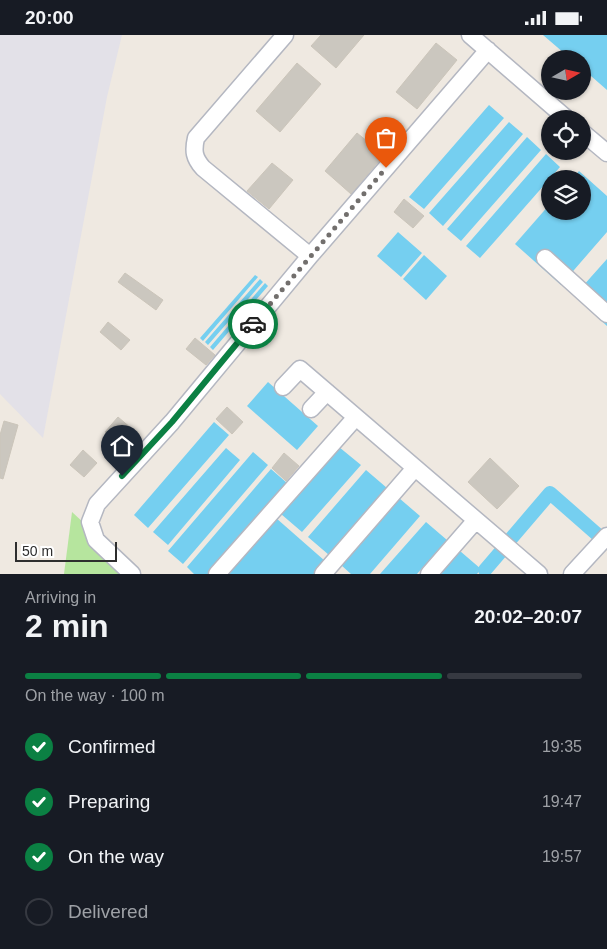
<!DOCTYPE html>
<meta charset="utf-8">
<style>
:root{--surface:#171b24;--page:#242831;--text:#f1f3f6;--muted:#9ea1a6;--line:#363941;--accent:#0b8043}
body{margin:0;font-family:Helvetica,sans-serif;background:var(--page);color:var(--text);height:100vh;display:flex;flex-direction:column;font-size:19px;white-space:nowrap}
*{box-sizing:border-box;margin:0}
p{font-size:16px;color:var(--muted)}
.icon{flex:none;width:28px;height:28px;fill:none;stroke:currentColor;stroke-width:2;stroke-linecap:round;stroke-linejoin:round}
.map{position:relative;height:539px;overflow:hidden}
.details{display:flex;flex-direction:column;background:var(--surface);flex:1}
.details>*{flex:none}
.needle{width:32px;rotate:81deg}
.fabs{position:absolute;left:541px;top:15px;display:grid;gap:10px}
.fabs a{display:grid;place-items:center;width:50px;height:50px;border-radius:50%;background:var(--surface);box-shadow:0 1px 4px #0004;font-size:25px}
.scale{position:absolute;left:15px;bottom:12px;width:102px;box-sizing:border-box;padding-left:5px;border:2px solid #2e2e2e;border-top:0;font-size:14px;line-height:18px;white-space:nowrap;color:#2e2e2e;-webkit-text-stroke:4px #fff;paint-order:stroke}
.pin{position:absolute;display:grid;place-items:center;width:42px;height:42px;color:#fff;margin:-51px -21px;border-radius:50% 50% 50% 0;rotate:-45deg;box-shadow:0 0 5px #0007}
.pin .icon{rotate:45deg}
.courier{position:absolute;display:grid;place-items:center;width:50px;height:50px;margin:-25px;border:4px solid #0b8043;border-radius:50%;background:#fff;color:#222;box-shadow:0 1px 6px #0007}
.head em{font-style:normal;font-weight:700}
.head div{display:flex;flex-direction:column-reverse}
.head{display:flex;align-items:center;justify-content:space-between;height:85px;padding:0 25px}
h1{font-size:32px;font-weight:700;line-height:38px}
.bar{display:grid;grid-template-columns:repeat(4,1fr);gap:8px 5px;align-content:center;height:60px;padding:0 25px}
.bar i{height:6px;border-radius:4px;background:var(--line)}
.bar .selected{background:var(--accent)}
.bar p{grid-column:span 4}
ol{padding:0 25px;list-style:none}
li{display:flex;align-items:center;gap:15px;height:55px}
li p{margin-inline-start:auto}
li .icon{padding:5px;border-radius:50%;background:var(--accent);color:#fff;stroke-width:4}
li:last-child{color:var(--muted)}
li i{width:28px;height:28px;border:2px solid var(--line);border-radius:50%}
.status{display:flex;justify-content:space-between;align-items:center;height:35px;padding:0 25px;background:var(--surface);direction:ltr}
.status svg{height:14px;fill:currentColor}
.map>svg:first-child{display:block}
</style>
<div class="status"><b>20:00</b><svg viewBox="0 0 49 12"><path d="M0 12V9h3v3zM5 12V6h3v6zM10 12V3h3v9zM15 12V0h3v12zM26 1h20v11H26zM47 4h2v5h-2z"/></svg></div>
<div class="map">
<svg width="607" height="539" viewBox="0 0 607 539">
<rect width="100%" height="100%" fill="#efe9e1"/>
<path fill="#e3e1e8" d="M 0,0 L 122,0 L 107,62 L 43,403 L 0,359 Z"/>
<path fill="#b6e59e" d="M 72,477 L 139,539 L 64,539 Z"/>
<path fill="#75cff0" d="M 543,0 L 607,0 L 607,55 L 583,34 L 582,24 L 571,24 Z
M 489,70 L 504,83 L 424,174 L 409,162 Z
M 509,87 L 523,99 L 443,191 L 429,178 Z
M 527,102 L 541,115 L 461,206 L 447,194 Z
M 546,119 L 560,132 L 480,223 L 466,211 Z
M 579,136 L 607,161 L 607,197 L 561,250 L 515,209 L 550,169 L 550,176 L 582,176 L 582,144 L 572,144 Z
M 398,197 L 422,218 L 401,242 L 377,221 Z
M 424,220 L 447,241 L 426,265 L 403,244 Z
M 607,224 L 607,291 L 574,261 Z
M 255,240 L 258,242 L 203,306 L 200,303 Z
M 260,244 L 263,247 L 208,310 L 205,307 Z
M 265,248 L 268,251 L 213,315 L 210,312 Z
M 268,347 L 318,391 L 297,415 L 247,371 Z
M 214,387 L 229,400 L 148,493 L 134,480 Z
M 339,412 L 361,430 L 302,497 L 281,479 Z
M 226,413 L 240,425 L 168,510 L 153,497 Z
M 253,417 L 268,430 L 183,529 L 168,516 Z
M 271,434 L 287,448 L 208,539 L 194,539 L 187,532 Z
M 366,435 L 387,453 L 329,520 L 308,502 Z
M 399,463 L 420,481 L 370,539 L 351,539 L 341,530 Z
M 276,483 L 325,526 L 315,539 L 228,539 Z
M 426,487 L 447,505 L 417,539 L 380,539 Z
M 460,516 L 481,534 L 477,539 L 440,539 Z"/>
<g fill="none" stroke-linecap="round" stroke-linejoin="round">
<path stroke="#75cff0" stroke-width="14" d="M 509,506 L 550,458 L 607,508
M 485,535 L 503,514"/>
</g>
<path fill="#cbc7bf" stroke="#cbc5ba" d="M 321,0 L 364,0 L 336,33 L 311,11 Z
M 436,8 L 457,25 L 417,74 L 396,57 Z
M 297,28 L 321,49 L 280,97 L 256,76 Z
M 357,98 L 384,120 L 351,159 L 325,136 Z
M 272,128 L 293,145 L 269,174 L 247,156 Z
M 404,164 L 424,181 L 413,193 L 394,177 Z
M 125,238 L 163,265 L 156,275 L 118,247 Z
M 108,287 L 130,305 L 121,315 L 100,297 Z
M 195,303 L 215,320 L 206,330 L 186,314 Z
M 227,372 L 243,387 L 232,399 L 216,384 Z
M 118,382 L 138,399 L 125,415 L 105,397 Z
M 4,386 L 18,390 L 3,444 L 0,443 L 0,400 Z
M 83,415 L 97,428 L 84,442 L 70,430 Z
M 284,418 L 299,431 L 286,446 L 272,433 Z
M 490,423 L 519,451 L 497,474 L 468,447 Z"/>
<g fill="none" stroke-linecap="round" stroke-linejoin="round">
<g stroke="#b4b7c1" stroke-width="19">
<path id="minor" d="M 285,0 L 196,103 C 193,116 194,123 203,133 L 310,221
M 470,0 L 567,84
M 582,97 L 607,118
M 545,223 L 607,279
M 283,352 L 300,334 L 539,539
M 311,374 L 327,357
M 132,539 L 96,505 L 90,487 L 97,469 L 172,387 L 310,221 L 488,15
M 217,539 L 356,382
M 323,539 L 415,433
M 429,539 L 476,485
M 572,539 L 607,501"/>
</g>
<use href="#minor" stroke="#fff" stroke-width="16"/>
</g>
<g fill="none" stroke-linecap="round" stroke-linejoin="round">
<path stroke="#726f6d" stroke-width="5" stroke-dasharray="0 9" d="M 253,289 L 386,133"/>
<path stroke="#0b8043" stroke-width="6" d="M 122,441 L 172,387 L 253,289"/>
</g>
</svg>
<div class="fabs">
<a><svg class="needle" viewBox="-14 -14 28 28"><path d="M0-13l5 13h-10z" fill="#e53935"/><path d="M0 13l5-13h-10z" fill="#9ea1a6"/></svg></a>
<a><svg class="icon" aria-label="locate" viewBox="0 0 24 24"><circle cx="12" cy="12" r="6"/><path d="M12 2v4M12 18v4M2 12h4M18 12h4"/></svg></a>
<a><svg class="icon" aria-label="layers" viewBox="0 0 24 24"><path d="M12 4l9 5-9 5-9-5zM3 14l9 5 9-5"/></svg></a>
</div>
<div class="scale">50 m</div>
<div class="pin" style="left:386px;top:133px;background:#ea580c"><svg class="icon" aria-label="bag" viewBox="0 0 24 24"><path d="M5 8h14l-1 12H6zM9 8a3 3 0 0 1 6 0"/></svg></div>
<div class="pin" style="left:122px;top:441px;background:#1f2937"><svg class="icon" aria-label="home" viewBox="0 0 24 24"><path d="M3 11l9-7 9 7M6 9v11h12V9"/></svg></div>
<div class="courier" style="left:253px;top:289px"><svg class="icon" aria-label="car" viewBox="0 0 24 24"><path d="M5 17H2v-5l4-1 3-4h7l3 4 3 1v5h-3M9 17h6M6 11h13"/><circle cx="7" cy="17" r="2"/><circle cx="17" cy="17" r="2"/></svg></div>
</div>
<section class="details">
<div class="head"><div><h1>2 min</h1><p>Arriving in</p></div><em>20:02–20:07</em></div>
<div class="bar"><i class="selected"></i><i class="selected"></i><i class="selected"></i><i></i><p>On the way · 100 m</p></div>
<ol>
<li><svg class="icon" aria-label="check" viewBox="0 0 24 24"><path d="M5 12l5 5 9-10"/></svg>Confirmed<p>19:35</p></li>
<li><svg class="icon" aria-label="check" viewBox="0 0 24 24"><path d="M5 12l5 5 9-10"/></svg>Preparing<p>19:47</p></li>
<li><svg class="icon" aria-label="check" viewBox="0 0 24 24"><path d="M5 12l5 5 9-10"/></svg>On the way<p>19:57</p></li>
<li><i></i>Delivered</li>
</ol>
</section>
